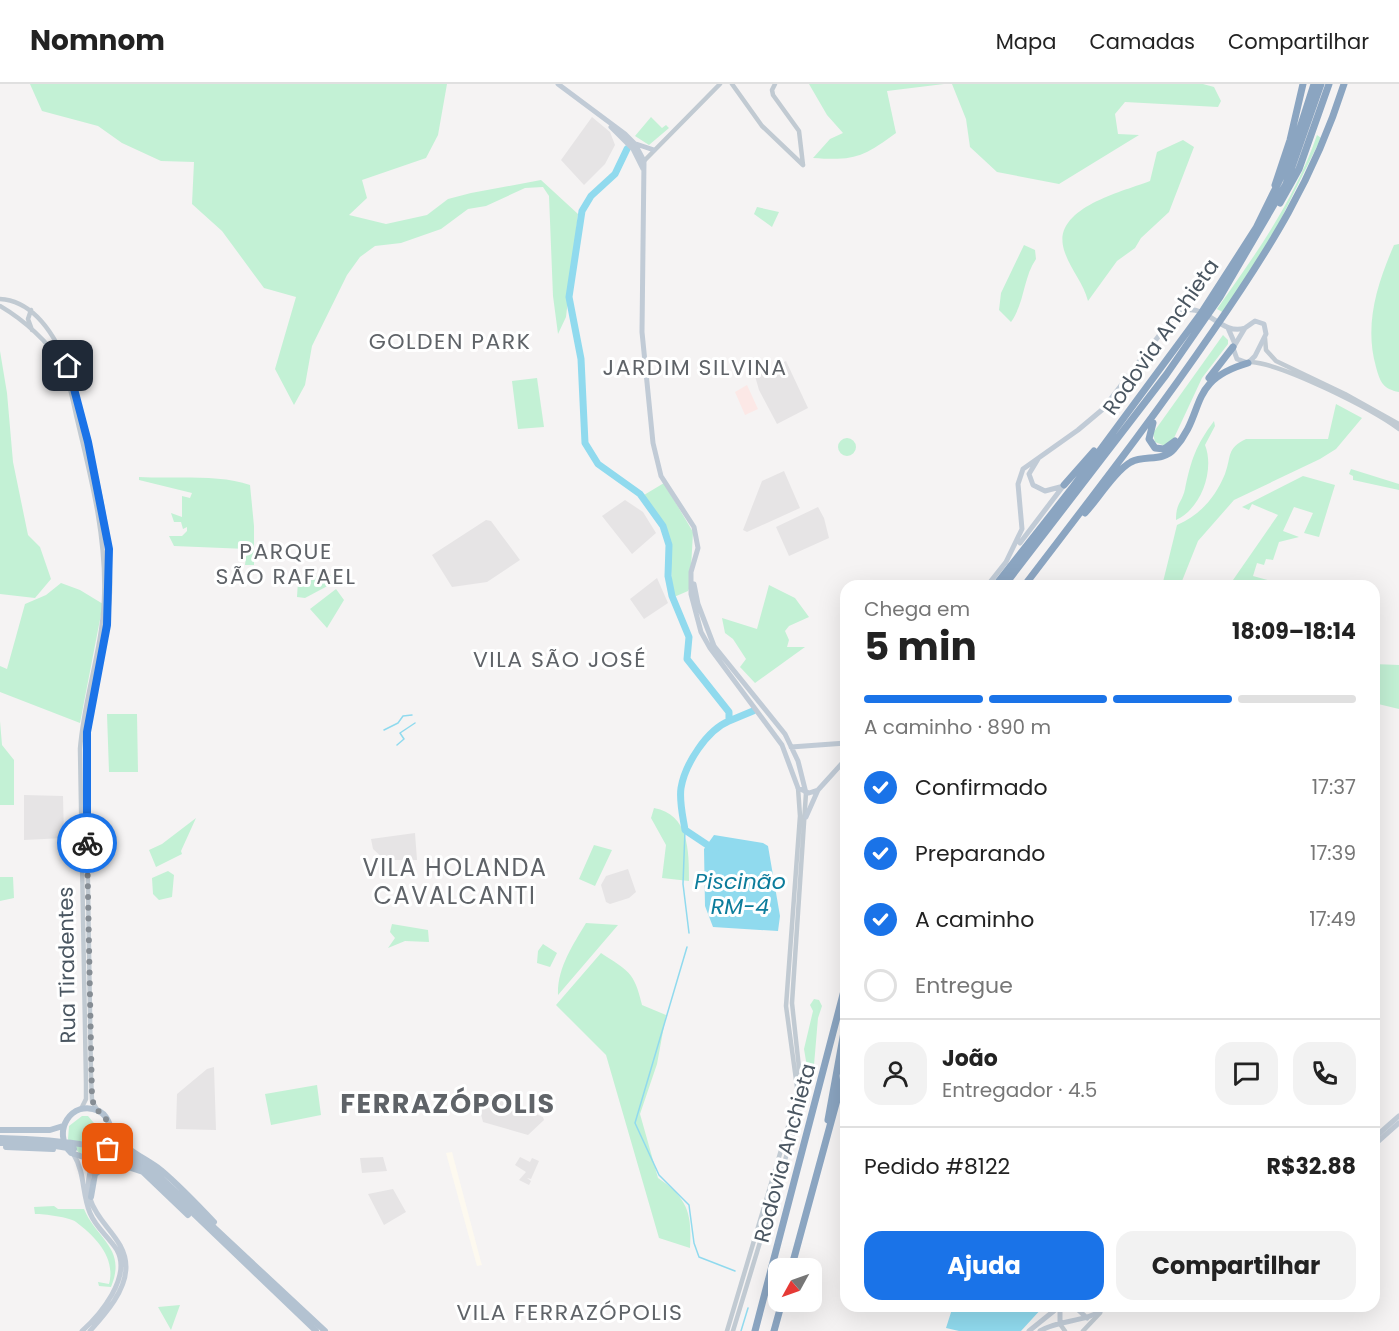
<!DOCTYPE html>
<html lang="pt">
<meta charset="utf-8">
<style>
:root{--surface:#fff;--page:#f2f2f2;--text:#222;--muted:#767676;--line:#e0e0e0;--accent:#1a73e8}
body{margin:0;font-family:Poppins,sans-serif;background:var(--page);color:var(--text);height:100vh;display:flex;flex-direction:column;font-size:22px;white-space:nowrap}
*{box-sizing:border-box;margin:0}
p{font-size:20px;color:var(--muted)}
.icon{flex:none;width:33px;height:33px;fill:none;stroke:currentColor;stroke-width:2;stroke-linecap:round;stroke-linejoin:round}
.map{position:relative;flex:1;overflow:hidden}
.drawer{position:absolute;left:840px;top:496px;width:540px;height:732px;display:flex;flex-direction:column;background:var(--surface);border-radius:18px;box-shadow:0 6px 24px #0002}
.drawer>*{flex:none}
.needle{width:39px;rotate:230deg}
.fabs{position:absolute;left:768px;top:1174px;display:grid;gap:12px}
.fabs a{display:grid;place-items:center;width:54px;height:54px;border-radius:12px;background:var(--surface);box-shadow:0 6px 24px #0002;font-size:30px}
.pin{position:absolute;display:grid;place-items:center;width:51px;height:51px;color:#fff;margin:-26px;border-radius:12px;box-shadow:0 3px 9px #0006}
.courier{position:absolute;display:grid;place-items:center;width:60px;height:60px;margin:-30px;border:4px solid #1a73e8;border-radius:50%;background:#fff;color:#222;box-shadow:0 2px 8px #0007}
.summary em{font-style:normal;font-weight:700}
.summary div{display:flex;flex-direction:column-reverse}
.summary{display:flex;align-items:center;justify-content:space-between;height:102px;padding:0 24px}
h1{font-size:39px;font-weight:700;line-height:45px}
.bar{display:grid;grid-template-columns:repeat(4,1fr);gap:9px 6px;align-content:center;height:72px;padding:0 24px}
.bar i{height:8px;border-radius:4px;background:var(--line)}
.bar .selected{background:var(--accent)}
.bar p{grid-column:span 4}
.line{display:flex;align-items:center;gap:15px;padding:0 24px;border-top:2px solid var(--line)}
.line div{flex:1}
.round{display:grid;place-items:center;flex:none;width:63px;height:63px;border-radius:18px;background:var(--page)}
ol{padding:0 24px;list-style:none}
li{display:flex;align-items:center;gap:18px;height:66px}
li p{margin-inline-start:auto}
li .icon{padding:6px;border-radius:50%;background:var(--accent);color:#fff;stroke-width:4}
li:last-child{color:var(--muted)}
li i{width:33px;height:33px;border:3px solid var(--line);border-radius:50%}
.button{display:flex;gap:12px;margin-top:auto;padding:12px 24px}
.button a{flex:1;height:69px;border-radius:18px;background:var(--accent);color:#fff;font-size:24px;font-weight:700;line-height:69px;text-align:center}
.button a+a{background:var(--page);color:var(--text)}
header{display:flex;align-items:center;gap:36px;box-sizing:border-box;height:84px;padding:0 30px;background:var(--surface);border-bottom:2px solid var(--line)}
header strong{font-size:28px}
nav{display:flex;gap:33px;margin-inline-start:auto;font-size:21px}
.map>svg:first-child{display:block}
</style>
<header>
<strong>Nomnom</strong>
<nav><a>Mapa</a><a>Camadas</a><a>Compartilhar</a></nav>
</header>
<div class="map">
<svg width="1399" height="1247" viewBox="0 0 1399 1247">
<rect width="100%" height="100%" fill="#f5f3f3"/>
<path fill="#fdf9ef" d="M 452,1068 L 481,1178 L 482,1181 L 477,1182 L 446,1069 Z"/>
<path fill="#e6e4e5" d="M 592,33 L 610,48 L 615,61 L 605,80 L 584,101 L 561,76 Z
M 786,277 L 808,324 L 777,340 L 759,306 L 755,292 Z
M 784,387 L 800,424 L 747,448 L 743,446 L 762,397 Z
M 625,416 L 643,428 L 656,449 L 632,470 L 602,432 Z
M 818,423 L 824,434 L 829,454 L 789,472 L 776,443 Z
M 486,436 L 491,437 L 520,476 L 487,498 L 452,503 L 432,471 Z
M 657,494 L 668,519 L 644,535 L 630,515 Z
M 24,711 L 63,712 L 64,754 L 24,756 Z
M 415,749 L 417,776 L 385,776 L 373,765 L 371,755 Z
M 628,785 L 636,808 L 629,814 L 610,820 L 606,818 L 601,801 L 606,792 Z
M 214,983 L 216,1046 L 176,1045 L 177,1010 L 207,985 Z
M 483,1008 L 543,1033 L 544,1036 L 528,1051 L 483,1038 L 477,1015 Z
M 383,1073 L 387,1087 L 362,1089 L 360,1074 Z
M 520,1073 L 530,1078 L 532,1074 L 539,1077 L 531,1095 L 527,1094 L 531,1097 L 529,1101 L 519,1096 L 526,1088 L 515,1081 Z
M 393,1105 L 406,1128 L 384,1141 L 368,1110 Z"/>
<path fill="#fce8e6" d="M 747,301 L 758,325 L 745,331 L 735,308 Z"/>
<path fill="#c3f1d5" d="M 30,0 L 447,0 L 438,51 L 426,74 L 362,96 L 367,114 L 349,131 L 386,140 L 427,131 L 448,115 L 471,109 L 541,96 L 578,130 L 566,233 L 558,250 L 553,212 L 549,112 L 543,103 L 525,104 L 486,122 L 468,125 L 441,145 L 401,159 L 375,162 L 360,173 L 347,191 L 312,262 L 305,301 L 294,321 L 275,285 L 296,213 L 264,204 L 222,147 L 192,120 L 194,78 L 161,77 L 122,59 L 98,42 L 42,27 Z
M 809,0 L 944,0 L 887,7 L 896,49 C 863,73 855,77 813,74 L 830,55 L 843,49 L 827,31 Z
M 952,0 L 1203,0 L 1214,3 L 1221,17 L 1218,23 L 1125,18 L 1115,30 L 1118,50 L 1139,51 L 1059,100 L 997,88 L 970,63 L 966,35 Z
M 651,33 L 662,44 L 666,41 L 669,44 L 649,61 L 635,52 Z
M 1317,51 L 1321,54 L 1277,143 L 1224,229 L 1217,225 C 1256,170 1295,115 1317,51 Z
M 1183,56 L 1194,63 L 1169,128 L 1141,154 L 1135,164 L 1117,177 L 1088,217 C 1083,198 1070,185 1064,166 C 1051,124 1122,108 1150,97 L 1157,68 Z
M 757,123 L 779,128 L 772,143 L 754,130 Z
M 1399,160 L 1399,308 C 1383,305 1380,298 1376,283 C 1364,241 1377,200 1394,161 Z
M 1024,161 L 1035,166 L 1036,175 C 1023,194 1025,218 1011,238 L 999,226 L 1001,209 Z
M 1223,251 L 1228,256 L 1228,260 L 1202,294 L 1174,354 L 1165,362 L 1155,358 L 1153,349 Z
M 0,267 L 7,309 L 13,378 L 28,451 L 40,463 L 51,495 L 35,514 L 0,510 Z
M 537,294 L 544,343 L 518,345 L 512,297 Z
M 1336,320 L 1362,334 L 1336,365 L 1320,375 L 1234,416 L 1198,457 L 1180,502 L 1162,502 L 1177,441 C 1200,431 1215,414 1225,390 C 1232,371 1226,365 1246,355 L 1328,355 Z
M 1214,337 L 1215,342 L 1205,361 C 1215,386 1201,425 1176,436 C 1176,418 1182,419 1185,405 C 1191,376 1196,361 1214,337 Z
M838 363a9 9 0 1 1 18 0a9 9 0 1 1-18 0Z
M 1351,385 L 1399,400 L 1399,406 L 1353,396 L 1353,392 L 1349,390 Z
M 1303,392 L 1335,401 L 1319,453 L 1304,449 L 1313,429 L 1294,423 L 1283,447 L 1299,453 L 1279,458 L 1273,476 L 1266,475 L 1264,481 L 1257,479 L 1253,492 L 1289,502 L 1256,502 L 1233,496 L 1278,431 L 1252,420 L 1249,426 L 1242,423 Z
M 139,393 C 173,395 219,390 250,401 L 254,442 L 254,481 L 245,481 L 247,465 L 174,462 L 169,452 L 182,452 L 187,447 L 187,443 L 183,445 L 181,438 L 174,438 L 171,429 L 182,433 L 182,412 L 190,414 L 192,409 L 139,396 Z
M 664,399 L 693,448 L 690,503 L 688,507 L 674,513 C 670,496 672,479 670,461 C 668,443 654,425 644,411 Z
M 331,491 L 335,498 L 305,514 L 297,513 L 298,497 L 311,500 L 311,493 Z
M 61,499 L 80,506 L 103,520 L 80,639 L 0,608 L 0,582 L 7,585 L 25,520 L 46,511 Z
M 769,501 L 795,514 L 809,533 L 789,542 L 785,547 L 789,556 L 787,563 L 805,563 L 755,599 L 740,583 L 746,575 L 733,555 L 725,549 L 722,534 L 757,545 Z
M 336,505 L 344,516 L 327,544 L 310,525 Z
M 1374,580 L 1399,581 L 1399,625 L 1374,619 Z
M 107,630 L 137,630 L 138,688 L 109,688 Z
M 0,637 L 2,661 L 14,676 L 14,721 L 0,721 Z
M 654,724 C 689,730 689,767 689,797 L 662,794 L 666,761 L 651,734 Z
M 196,734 L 181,767 L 182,770 L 156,783 L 149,766 L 162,760 Z
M 594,761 L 612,766 L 595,802 L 579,795 Z
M 168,787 L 174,791 L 172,813 L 159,816 L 153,810 L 152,794 Z
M 0,793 L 13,793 L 14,814 L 0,817 Z
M 586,839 L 618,841 L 558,911 C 557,884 573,861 586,839 Z
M 392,840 L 428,846 L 429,858 L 405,857 L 388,864 L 395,854 L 390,848 Z
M 543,860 L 557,869 L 550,883 L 537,879 L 538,867 Z
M 601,869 C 628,887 634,887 642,921 L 666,931 L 657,980 L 640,1030 L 658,1094 C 688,1114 692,1130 690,1164 L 659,1154 L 606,971 L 556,921 Z
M 814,915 L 819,916 L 822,922 L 818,934 L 814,981 L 807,983 L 804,965 L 813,927 L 810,921 Z
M 317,1001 L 321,1031 L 271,1041 L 265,1010 Z
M 82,1032 L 88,1032 L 105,1052 L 104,1058 L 91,1070 L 79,1069 L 68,1055 L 69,1042 Z
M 54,1122 L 58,1125 L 84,1125 C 97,1156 127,1164 111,1203 L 99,1202 L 98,1198 L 109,1200 C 116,1174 96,1153 76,1138 C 70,1133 44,1130 35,1130 L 34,1123 Z
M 180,1221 L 171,1246 L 158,1223 Z"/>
<path fill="#90daee" d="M 714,751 L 763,759 L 768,762 L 780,832 L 778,847 L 713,843 L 705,822 L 704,765 Z
M 953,1222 L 1043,1222 L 1043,1223 L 1021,1247 L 959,1247 L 946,1244 Z"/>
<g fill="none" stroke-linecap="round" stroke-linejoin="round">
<path stroke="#90daee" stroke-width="1.5" d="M 384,646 L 398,639 L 403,632 L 412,631
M 397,661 L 404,655 L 400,649 L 415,639
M 685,746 L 683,800 L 689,849
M 687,863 L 635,1039 L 659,1091 L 689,1121 L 694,1159 L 699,1173 L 735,1187
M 741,1247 L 748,1224"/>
<path stroke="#90daee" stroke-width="7" d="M 627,65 L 615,90 L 591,112 L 582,127 L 569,213 L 581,275 L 585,359 L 598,380 L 640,410 L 663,442 L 669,461 L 668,492 L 672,512 L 689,553 L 687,575 L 729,628 L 729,637 C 707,646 685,680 681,704 C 679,717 683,733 685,746 L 715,766
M 729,637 L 753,627"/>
<path stroke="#c1cad2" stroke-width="4.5" d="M 732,0 L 762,42 L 803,81
M 775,0 L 772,6 L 773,11 L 799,47 L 803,81
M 644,77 L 720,0
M 0,215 C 34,217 55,252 67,281 C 73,296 76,313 80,329 C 95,387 112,448 110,508 C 107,566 88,621 86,678 L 91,992 L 92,1017 L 98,1027
M 0,222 C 22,235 50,258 62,282 C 70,298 73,318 77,335 C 91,393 107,455 104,516 C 102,566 84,614 80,665 L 86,999 L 86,1015 L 81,1025
M 31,226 L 28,235 L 32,246
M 1265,254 L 1266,266 L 1276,277 L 1345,310 L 1399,340
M 1251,278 C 1283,280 1372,325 1399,345
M 1060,1240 L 1065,1247
M 727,1247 L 796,1016 L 797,1003 L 786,922 L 800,732 L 798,704
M 733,1247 L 799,1030 L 800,993 L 792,919 L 806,709
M 1083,1247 L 1100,1229"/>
<path stroke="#c1cbd6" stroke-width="5" d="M 558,0 L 625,50 L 635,60 L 644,77 L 642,248 L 653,359 L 661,392 L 694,443 L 698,464 L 691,488 L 691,510 L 701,548 L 710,564 L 782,661 L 798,704 L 809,709 L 818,706
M 611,43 L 633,65 L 643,85
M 636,60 L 654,66
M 1255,237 L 1264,240 L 1266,250 L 1255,272 L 1248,279 L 1237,275 L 1233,264 L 1245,244 Z
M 1228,244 L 1235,260
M 1038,375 L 1029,390 L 1033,401 L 1045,407 L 1060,403
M 1020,459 L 1064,401
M 694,500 L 698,520 L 714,562 L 785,650 L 798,677 L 806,709
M 987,502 L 1006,478 L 1022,445 L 1018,400 L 1023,385 L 1078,346 L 1103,325 L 1174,232 C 1203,210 1218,253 1245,244
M 791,663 L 846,659
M 806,733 L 818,706 L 846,675
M 1374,1054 L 1399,1032
M 1374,1061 L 1399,1039
M 74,1071 C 85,1089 82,1110 90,1129 C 96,1144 109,1153 117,1166 C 132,1193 100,1231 82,1247
M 1074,1222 L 1087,1234
M 1060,1240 L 1060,1222
M 90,1247 C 105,1230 126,1207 126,1183 C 126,1143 69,1131 95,1074
M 1029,1247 L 1060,1222
M 1040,1247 C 1061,1234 1087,1240 1107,1222"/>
<path stroke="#b3c2d1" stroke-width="6" d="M 0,1046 L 50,1046 L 63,1042
M 112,1047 L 108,1065 L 90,1075 L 71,1069 C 51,1049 71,1014 99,1027 C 110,1033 109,1044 116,1053 C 127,1067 147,1075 161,1086 C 180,1102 197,1120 214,1138
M 0,1054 C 40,1055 111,1059 145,1079 L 325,1247
M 0,1059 L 37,1059 L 74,1065
M 6,1063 L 53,1065
M 116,1072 L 148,1086 L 316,1247
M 98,1073 L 143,1088 L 188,1131
M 91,1113 L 95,1090 L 114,1077"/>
<path stroke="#8ba5c1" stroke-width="7" d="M 1275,101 L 1290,56 L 1303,0
M 1280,119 L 1299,85 L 1329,0
M 1209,294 L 1233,263
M 1153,339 L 1149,355 L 1155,364 L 1164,365 L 1175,357
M 1064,401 L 1094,367
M 1085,429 C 1097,416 1116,386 1131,378 C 1145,371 1163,378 1174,365 C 1207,328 1186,297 1248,279
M 995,502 L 1072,404 L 1202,228 L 1256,144 L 1290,75 L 1314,0
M 1004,502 L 1166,291 L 1220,213 L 1286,100 L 1321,0
M 1024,502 C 1088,418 1153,335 1213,247 C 1269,166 1314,95 1344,0
M 828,1036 L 846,937
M 791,1185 L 846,983
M 755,1247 L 846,899
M 774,1247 L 782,1218"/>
</g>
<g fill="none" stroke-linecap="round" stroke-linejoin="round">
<path stroke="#868d94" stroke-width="6" stroke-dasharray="0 10.8" d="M 87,759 L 92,1014 C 96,1036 124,1036 108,1065"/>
<path stroke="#1a73e8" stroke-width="8" d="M 68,282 L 88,358 L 109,465 L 107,541 L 87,648 L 87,759"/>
</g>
<g text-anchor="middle" stroke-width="6" stroke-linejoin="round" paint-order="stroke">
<g font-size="21" fill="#4a5661" stroke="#fff">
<text transform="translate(1161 253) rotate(-55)" y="7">Rodovia Anchieta</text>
<text transform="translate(67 881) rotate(-91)" y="7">Rua Tiradentes</text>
<text transform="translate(785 1069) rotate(-75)" y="7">Rodovia Anchieta</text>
</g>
<g font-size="22" letter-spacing="1.5" fill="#5f6368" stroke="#fff">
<text x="450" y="265">GOLDEN PARK</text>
<text x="695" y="291">JARDIM SILVINA</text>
<text x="286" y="475">PARQUE<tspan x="286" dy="25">SÃO RAFAEL</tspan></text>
<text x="560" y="583">VILA SÃO JOSÉ</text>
<text x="570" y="1236">VILA FERRAZÓPOLIS</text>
</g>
<g font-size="22" font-style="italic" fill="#0c7c9b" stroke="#fff">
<text x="740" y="805">Piscinão<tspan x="740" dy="25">RM-4</tspan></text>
</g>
<g font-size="24" letter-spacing="1.5" fill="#5f6368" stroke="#fff">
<text x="455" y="792">VILA HOLANDA<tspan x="455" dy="28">CAVALCANTI</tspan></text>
</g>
<g font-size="27" font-weight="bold" letter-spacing="1.5" fill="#5f6368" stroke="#fff">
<text x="448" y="1029">FERRAZÓPOLIS</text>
</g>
</g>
</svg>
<div class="fabs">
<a><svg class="needle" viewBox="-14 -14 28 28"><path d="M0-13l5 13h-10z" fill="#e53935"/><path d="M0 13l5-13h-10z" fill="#767676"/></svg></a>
</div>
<div class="pin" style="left:108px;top:1065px;background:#ea580c"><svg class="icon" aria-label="bag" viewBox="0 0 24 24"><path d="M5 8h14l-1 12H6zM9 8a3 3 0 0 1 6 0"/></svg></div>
<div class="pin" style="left:68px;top:282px;background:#1f2937"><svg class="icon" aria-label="home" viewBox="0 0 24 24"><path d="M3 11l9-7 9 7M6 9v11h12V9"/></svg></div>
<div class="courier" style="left:87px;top:759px"><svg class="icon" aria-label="bike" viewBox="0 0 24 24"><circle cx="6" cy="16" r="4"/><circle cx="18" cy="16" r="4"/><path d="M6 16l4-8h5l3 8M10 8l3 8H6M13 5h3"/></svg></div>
<section class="drawer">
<div class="summary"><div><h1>5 min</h1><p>Chega em</p></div><em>18:09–18:14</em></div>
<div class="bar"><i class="selected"></i><i class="selected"></i><i class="selected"></i><i></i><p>A caminho · 890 m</p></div>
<ol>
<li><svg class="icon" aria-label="check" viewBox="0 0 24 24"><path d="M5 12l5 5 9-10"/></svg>Confirmado<p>17:37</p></li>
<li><svg class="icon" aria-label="check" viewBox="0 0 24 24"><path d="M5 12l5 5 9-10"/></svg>Preparando<p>17:39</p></li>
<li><svg class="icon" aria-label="check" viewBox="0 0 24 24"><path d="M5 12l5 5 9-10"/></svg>A caminho<p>17:49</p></li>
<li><i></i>Entregue</li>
</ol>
<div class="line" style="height:108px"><a class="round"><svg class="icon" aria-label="person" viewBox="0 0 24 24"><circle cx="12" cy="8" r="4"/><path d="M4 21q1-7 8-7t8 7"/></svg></a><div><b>João</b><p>Entregador · 4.5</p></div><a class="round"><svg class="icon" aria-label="chat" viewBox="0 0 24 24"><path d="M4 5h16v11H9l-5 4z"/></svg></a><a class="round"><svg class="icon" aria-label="phone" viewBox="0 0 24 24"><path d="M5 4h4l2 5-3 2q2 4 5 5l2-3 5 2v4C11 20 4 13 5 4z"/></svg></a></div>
<div class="line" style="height:78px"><div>Pedido #8122</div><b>R$32.88</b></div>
<div class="button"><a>Ajuda</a><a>Compartilhar</a></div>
</section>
</div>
